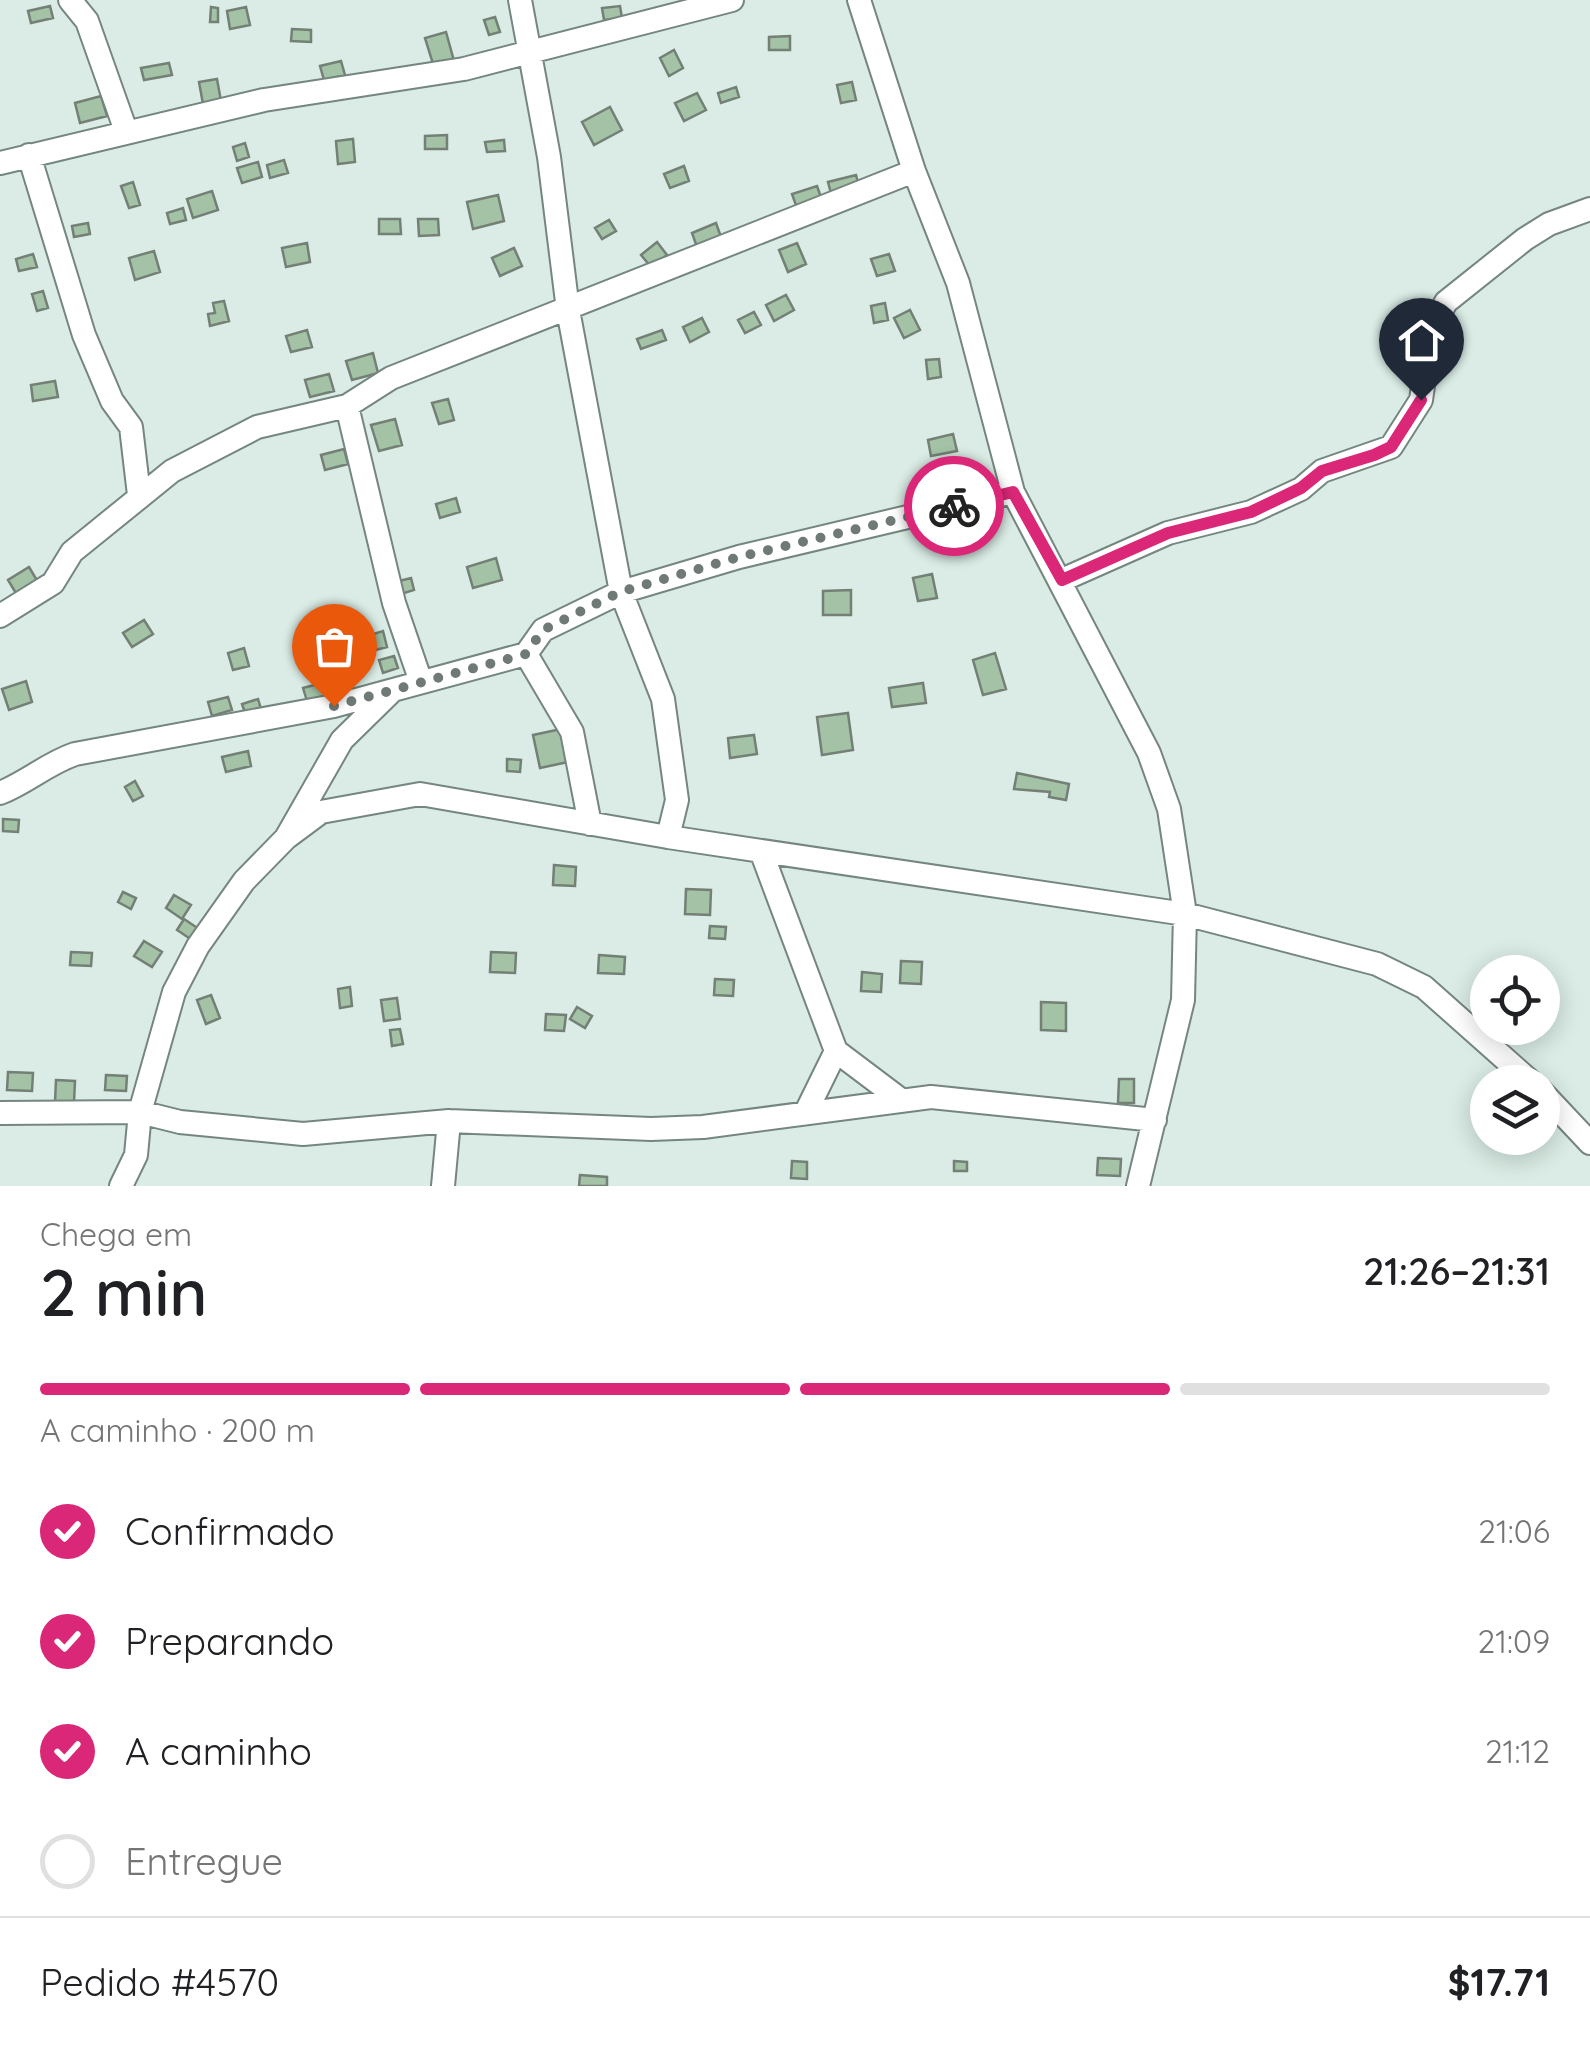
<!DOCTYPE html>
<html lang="pt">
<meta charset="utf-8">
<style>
:root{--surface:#fff;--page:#f6f6f6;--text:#202124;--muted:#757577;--line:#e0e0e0;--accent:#db2777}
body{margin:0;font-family:Quicksand,sans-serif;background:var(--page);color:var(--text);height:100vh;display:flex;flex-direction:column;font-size:38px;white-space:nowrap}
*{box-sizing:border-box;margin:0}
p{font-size:32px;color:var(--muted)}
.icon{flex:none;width:55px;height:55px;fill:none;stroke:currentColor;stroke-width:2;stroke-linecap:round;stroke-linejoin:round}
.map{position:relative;height:1186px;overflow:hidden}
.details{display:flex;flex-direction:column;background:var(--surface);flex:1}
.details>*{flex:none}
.buttons{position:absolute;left:1470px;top:955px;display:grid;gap:20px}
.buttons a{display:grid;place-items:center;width:90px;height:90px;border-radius:50%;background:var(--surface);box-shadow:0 5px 25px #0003;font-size:50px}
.pin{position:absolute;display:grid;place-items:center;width:85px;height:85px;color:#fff;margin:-102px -42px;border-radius:50% 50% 50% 0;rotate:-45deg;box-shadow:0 0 10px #0007}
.pin .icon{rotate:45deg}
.courier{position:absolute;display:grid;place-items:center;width:100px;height:100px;margin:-50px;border:8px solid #db2777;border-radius:50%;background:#fff;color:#222;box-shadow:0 2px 12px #0007}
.head em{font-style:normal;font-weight:600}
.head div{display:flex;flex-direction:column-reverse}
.head{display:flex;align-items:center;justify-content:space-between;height:170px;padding:0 40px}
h1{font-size:65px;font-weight:600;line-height:75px}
.bar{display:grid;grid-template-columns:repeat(4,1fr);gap:15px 10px;align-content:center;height:120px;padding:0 40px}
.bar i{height:12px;border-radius:8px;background:var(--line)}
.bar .on{background:var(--accent)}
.bar p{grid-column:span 4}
.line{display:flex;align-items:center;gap:25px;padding:0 40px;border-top:2px solid var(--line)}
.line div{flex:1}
ol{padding:0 40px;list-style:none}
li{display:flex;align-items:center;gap:30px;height:110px}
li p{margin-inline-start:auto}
li .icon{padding:10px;border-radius:50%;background:var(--accent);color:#fff;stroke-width:4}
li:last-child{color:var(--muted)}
li i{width:55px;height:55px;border:5px solid var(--line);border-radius:50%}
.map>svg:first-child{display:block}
</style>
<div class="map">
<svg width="1590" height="1186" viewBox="0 0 1590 1186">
<rect width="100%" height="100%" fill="#daece5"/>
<path fill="#a3c2a6" stroke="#748075" stroke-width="2.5" d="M 50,6 L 53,18 L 31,23 L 28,11 Z
M 620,6 L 622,18 L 604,20 L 602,8 Z
M 211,7 L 218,8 L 218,22 L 210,22 Z
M 246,7 L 250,25 L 230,29 L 227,11 Z
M 495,17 L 500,32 L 489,35 L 484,20 Z
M 292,29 L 311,30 L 311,42 L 291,41 Z
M 446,32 L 454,61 L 434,67 L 425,38 Z
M 790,36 L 790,50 L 769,50 L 769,37 Z
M 674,50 L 683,68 L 669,76 L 660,58 Z
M 341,61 L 345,75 L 324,80 L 320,66 Z
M 169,63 L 172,75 L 144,80 L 141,68 Z
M 217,79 L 221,101 L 203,104 L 199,82 Z
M 852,82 L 856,100 L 841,103 L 837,85 Z
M 736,87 L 739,97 L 721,103 L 718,93 Z
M 697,93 L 706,110 L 684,121 L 675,103 Z
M 101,96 L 107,116 L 80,123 L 75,103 Z
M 610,107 L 622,130 L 594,145 L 582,122 Z
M 447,135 L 447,149 L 425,149 L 425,136 Z
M 353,139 L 355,162 L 338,164 L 336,141 Z
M 504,140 L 505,151 L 487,152 L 485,142 Z
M 245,143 L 249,157 L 237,161 L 233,147 Z
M 284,160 L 288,173 L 270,178 L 267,165 Z
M 258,162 L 262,177 L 242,183 L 237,168 Z
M 684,166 L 689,181 L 670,188 L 664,174 Z
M 856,175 L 861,194 L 833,201 L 828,182 Z
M 133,182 L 140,205 L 129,208 L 121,186 Z
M 817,186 L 823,203 L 798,211 L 792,194 Z
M 212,191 L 218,210 L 193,218 L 187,199 Z
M 498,195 L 504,221 L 473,229 L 467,202 Z
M 183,208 L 186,220 L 170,224 L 167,213 Z
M 379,219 L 400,219 L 401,234 L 379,234 Z
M 418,219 L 438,219 L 439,235 L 419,236 Z
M 609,220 L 616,231 L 602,239 L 595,228 Z
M 88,223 L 90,234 L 74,237 L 72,226 Z
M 716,223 L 721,237 L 697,247 L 692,233 Z
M 657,242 L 667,255 L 651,267 L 641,255 Z
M 307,243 L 310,262 L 286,267 L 282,248 Z
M 797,243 L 806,264 L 788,272 L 779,250 Z
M 514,248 L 522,266 L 500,276 L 492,258 Z
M 154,251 L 160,272 L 135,280 L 129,258 Z
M 33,254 L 37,267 L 19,271 L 16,259 Z
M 889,254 L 895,271 L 877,276 L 871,259 Z
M 43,291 L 48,308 L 37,311 L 32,294 Z
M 786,295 L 794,310 L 774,321 L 766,305 Z
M 224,301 L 229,321 L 210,326 L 208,314 L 215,313 L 213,303 Z
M 885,303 L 888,320 L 874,323 L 871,306 Z
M 910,310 L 920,330 L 904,338 L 894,318 Z
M 754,312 L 761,325 L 745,333 L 738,320 Z
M 702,318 L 709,332 L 690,342 L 683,327 Z
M 307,330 L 312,347 L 291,352 L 286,336 Z
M 662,330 L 666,340 L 641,349 L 637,339 Z
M 373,353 L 378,373 L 352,380 L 346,361 Z
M 939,359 L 941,377 L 928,379 L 926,360 Z
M 329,374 L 334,391 L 310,397 L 305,380 Z
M 55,381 L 58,397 L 33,401 L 31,385 Z
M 448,399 L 454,420 L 439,424 L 432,403 Z
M 395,419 L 402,445 L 379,451 L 371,425 Z
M 953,434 L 957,451 L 931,456 L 928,440 Z
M 344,449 L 348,464 L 325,470 L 321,455 Z
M 456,498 L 460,512 L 440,518 L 436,504 Z
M 496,558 L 502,580 L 473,588 L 467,567 Z
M 29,567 L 38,582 L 17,595 L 8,580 Z
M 932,574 L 937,598 L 918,601 L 913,578 Z
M 411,578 L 414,590 L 398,595 L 395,582 Z
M 851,590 L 851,615 L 823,615 L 823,591 Z
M 144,620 L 153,634 L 132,647 L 123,633 Z
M 383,631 L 387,647 L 364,653 L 360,638 Z
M 357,632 L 359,655 L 330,657 L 328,634 Z
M 244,648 L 249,666 L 233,670 L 228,653 Z
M 995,653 L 1006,689 L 983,695 L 973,660 Z
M 394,656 L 398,668 L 383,673 L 379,660 Z
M 26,681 L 32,702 L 9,710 L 2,689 Z
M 322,683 L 326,696 L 307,701 L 303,688 Z
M 923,683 L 926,703 L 892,707 L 889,688 Z
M 228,697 L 232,710 L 212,716 L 208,702 Z
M 258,699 L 262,712 L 246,716 L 242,704 Z
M 848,713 L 853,750 L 822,755 L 817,717 Z
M 561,729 L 568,762 L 540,768 L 533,735 Z
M 754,735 L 757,754 L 730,758 L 728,738 Z
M 248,751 L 251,766 L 226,772 L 222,757 Z
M 507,759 L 521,760 L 520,772 L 507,771 Z
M 1017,773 L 1069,784 L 1066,800 L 1049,797 L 1050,792 L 1014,789 Z
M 135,781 L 143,796 L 133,801 L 125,787 Z
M 3,819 L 19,820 L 18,832 L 3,831 Z
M 554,865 L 576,867 L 575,886 L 553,885 Z
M 686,889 L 711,890 L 710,915 L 685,914 Z
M 123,892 L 136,898 L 131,909 L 118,902 Z
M 174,895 L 191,905 L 182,919 L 166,908 Z
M 184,919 L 199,929 L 192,940 L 177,930 Z
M 710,926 L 726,927 L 725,939 L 709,938 Z
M 144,941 L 162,952 L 152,967 L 134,956 Z
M 71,952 L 92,953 L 91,966 L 70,965 Z
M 491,952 L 516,953 L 515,973 L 490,972 Z
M 599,955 L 625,957 L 624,974 L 598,973 Z
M 901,961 L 922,962 L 921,984 L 900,983 Z
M 862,972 L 882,974 L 881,992 L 861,991 Z
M 715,979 L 734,980 L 733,996 L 714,995 Z
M 350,987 L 352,1006 L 340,1008 L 338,989 Z
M 211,995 L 220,1018 L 206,1024 L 197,1000 Z
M 397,998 L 400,1019 L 384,1021 L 381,1000 Z
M 1041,1002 L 1066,1003 L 1066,1031 L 1041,1030 Z
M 577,1007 L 592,1016 L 585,1028 L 570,1019 Z
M 546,1014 L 566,1015 L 564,1031 L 545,1030 Z
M 400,1029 L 403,1044 L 392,1046 L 390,1030 Z
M 8,1072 L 33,1073 L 32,1091 L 7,1090 Z
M 106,1075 L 127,1076 L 126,1091 L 105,1090 Z
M 1119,1079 L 1134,1079 L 1134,1103 L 1118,1103 Z
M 56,1080 L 75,1081 L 74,1102 L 55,1102 Z
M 1098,1158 L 1121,1159 L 1120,1176 L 1097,1175 Z
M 792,1161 L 807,1162 L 807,1179 L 791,1178 Z
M 954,1161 L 967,1162 L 967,1171 L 954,1171 Z
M 580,1175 L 607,1177 L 607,1186 L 579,1186 Z"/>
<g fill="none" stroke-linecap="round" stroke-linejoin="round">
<g stroke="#758680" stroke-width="26">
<path id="minor" d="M 70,0 L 87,21 L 126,131
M 520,0 L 549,157 L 568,310 L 621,592 L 663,699 L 677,800 L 668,837
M 859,0 L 914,171 L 958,283 L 1013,492 L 1149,753 L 1169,809 L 1185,914 L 1183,1000 L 1138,1186
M 29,155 L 84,335 L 112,401 L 131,427 L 139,495
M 0,163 L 264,100 L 464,69 L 732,0
M 347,406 L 394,603 L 421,682
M 1062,580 L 1168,533 L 1251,512 L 1301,489 L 1322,471 L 1391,447 L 1421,400 L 1431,330 L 1446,302 L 1525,239 L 1549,224 L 1590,209
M 0,616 L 53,583 L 72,552 L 172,471 L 257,427 L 347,406 L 391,378 L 914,171
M 526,654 L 572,732 L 590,824
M 0,793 C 28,782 46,764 75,754 L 334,706 L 526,654 L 543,630 L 621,592 L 739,557 L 1013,492
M 286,838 L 321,812 L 420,794 L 668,837 L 1185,914 L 1377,964 L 1424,987 L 1531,1082
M 761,851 L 836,1051 L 901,1100
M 1542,1092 L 1590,1143
M 806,1112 L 836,1051
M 0,1113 L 140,1112 L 180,1122 L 303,1134 L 449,1121 L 651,1129 L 703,1127 L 931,1097 L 1155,1120
M 121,1186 L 136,1155 L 140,1112 L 174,992 L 198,946 L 244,881 L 286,838 L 342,740 L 390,693
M 443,1186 L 449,1121"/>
</g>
<use href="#minor" stroke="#fff" stroke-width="22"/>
</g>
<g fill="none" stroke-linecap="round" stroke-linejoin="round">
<path stroke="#6f7a76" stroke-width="10" stroke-dasharray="0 18" d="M 334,706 L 526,654 L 543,630 L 620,592 L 739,557 L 954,506"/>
<path stroke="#db2777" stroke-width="12" d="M 954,506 L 1013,492 L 1062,580 L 1168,533 L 1251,512 L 1301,488 L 1322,471 L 1374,455 L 1391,447 L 1421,400"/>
</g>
</svg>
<div class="buttons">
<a><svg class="icon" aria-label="locate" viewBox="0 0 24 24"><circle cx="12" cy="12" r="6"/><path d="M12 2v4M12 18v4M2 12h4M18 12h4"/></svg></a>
<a><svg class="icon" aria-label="layers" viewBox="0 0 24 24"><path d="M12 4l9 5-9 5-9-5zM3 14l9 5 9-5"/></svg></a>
</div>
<div class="pin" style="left:334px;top:706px;background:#ea580c"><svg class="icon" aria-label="bag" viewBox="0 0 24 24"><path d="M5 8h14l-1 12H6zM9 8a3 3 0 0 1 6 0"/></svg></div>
<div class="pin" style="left:1421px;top:400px;background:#1f2937"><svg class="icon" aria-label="home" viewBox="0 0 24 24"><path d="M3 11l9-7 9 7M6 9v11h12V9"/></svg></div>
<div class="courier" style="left:954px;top:506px"><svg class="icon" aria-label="bike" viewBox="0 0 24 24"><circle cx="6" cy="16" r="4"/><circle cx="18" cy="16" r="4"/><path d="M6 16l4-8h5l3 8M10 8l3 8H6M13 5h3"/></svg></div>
</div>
<section class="details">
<div class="head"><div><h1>2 min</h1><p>Chega em</p></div><em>21:26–21:31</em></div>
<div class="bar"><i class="on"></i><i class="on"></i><i class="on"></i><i></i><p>A caminho · 200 m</p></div>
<ol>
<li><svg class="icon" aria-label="check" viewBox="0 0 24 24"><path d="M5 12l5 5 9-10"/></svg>Confirmado<p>21:06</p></li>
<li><svg class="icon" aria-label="check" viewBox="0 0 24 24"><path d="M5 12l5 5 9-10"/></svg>Preparando<p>21:09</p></li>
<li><svg class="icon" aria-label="check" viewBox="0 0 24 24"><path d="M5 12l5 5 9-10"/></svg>A caminho<p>21:12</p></li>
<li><i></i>Entregue</li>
</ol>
<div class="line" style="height:130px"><div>Pedido #4570</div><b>$17.71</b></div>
</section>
